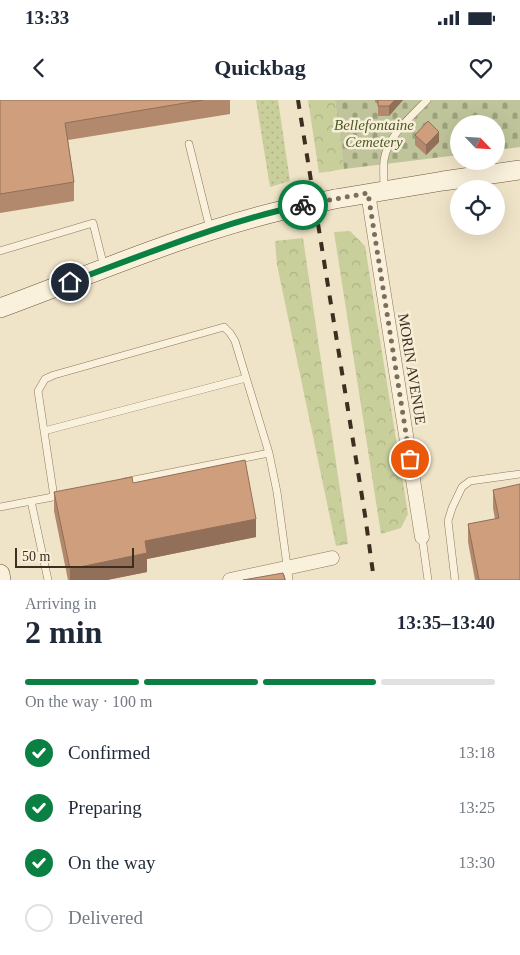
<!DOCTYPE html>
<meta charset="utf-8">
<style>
:root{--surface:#fff;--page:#f2f2f3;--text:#1f2937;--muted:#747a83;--line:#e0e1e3;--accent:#0b8043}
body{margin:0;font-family:"Times New Roman",serif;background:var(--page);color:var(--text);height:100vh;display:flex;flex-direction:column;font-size:19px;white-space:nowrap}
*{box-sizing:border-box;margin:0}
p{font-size:16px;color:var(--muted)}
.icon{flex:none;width:28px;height:28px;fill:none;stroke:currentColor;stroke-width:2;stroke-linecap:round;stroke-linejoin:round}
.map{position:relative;height:480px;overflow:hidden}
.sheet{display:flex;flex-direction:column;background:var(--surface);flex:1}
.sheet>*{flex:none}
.needle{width:32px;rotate:115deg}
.controls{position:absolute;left:450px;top:15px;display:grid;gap:10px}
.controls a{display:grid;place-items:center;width:55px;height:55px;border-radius:50%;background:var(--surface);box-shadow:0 5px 20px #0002;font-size:25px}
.scale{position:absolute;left:15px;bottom:12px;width:119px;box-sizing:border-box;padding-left:5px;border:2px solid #3d2e20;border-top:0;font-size:14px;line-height:18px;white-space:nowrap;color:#3d2e20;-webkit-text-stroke:4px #f7eed8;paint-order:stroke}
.pin{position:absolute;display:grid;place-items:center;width:42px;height:42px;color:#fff;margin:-21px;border:2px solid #fff;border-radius:50%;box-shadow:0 1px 5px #0007}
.courier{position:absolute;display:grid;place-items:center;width:50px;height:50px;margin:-25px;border:4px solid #0b8043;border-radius:50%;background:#fff;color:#222;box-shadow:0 1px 6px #0007}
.overview em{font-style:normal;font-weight:700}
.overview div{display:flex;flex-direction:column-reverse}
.overview{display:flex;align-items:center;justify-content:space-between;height:85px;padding:0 25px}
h1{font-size:32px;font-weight:700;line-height:38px}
.bar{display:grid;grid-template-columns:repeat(4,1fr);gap:8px 5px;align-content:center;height:60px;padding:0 25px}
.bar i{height:6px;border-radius:4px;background:var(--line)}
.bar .on{background:var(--accent)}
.bar p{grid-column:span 4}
ol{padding:0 25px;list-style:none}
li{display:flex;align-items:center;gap:15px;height:55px}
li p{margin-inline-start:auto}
li .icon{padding:5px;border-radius:50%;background:var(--accent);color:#fff;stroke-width:4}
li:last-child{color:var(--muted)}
li i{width:28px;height:28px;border:2px solid var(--line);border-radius:50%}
.status{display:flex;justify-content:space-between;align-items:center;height:35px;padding:0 25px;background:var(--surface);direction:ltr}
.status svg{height:14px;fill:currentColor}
header{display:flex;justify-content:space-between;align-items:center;height:65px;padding:0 25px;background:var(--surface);font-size:22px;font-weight:700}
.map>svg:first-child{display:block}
</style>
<div class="status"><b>13:33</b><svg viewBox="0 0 49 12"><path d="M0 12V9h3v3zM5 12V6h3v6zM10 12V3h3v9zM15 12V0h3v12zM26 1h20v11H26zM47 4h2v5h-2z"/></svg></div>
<header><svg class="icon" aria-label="back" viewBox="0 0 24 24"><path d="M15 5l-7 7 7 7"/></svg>Quickbag<svg class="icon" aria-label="heart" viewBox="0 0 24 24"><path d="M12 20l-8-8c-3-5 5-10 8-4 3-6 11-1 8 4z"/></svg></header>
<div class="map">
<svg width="520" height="480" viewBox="0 0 520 480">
<defs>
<pattern id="green-dots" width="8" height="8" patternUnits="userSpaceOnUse" patternTransform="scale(1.25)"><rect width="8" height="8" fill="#c9cf9b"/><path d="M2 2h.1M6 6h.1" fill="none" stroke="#aeb285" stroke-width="1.8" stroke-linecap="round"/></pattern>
<pattern id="forest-crowns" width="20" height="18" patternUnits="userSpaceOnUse" patternTransform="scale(1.25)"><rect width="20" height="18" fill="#c9cf9b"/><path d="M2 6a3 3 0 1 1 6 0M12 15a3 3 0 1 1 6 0" fill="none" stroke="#aeb285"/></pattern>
<pattern id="cemetery-stones" width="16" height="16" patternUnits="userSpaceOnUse" patternTransform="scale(1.25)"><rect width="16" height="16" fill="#bfc49a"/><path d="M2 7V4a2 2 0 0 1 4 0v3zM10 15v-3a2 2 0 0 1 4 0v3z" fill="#9ca07d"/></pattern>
</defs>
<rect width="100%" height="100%" fill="#f0e4c8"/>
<path fill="url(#green-dots)" d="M 256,0 L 278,0 L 290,81 L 270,87 Z"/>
<path fill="url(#forest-crowns)" d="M 308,0 L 335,0 L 344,69 L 319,73 Z
M 350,131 L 365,146 L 408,414 L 401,428 L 381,434 L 334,132 Z
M 303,138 L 348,444 L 336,446 L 277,165 L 275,141 Z"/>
<path fill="url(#cemetery-stones)" d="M 335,0 L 520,0 L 520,47 L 496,50 L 496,24 L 459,24 L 459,55 L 344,69 Z"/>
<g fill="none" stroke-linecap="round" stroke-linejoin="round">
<g stroke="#8d765c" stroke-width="8">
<path id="lane" d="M 189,44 L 210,129
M 384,91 C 384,80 383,70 384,60 C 388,35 411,17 427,0
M 0,151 L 93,123 L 104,167
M 44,331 L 246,278
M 124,382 L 269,353
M 54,397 L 38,291 L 45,279 L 54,275 L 224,227 L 230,233 L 235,241 L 269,353 L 277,392 L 289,480
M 31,401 L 48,480
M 0,407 L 58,396
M 422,437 L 428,480
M 455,480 L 448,421 L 452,408 L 462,387 L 470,381 L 520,374"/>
</g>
<g stroke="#8d765c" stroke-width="15">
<path id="street" d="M 368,93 L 422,437
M 230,480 L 332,458"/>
</g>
<g stroke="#6f573f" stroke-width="20">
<path id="secondary" d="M 335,99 L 443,81 L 520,70
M 0,208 C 95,173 189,132 288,109
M 0,474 L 1,480"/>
</g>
<use href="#lane" stroke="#faf1dc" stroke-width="7"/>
<use href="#street" stroke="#faf1dc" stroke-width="14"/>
<use href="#secondary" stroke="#faf1dc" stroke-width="19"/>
<path stroke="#3d2e20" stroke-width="4" stroke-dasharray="9 9" stroke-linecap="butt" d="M 298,0 L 365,415 L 374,480"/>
<g stroke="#6f573f" stroke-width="20" stroke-linecap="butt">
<path id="secondary-bridge" d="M 288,109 L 335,99"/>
</g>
<use href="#secondary-bridge" stroke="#faf1dc" stroke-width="19"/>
</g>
<path fill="#b2896c" d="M 0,0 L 230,0 L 230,14 L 68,40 L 74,82 L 74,101 L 0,113 Z
M 375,0 L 403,0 L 389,16 L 378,16 L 378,4 L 375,2 Z
M 415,35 L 439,42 L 426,55 L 415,45 Z
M 133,383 L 256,437 L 147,459 L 147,472 L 107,480 L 68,480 L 54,411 L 54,392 Z
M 493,390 L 520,480 L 475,480 L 468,442 L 468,424 L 495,419 L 493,408 Z"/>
<path fill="#916f58" d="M 395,0 L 403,0 L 389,16 L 389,6 Z
M 439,32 L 439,42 L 426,55 L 426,45 Z
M 256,419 L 256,437 L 147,459 L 147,472 L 107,480 L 70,480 L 70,469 L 145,441 Z"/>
<path fill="#cf9f7d" stroke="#916f58" d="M 0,0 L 203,0 L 65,23 L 74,82 L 0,94 Z
M 378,0 L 395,0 L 389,6 L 378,6 Z
M 428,21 L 439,32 L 426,45 L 415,35 Z
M 245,360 L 256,419 L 145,441 L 147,453 L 70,469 L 54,392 L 132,377 L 133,383 Z
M 520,384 L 520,480 L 479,480 L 468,424 L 499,418 L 493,390 Z
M 283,473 L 285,480 L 243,480 Z"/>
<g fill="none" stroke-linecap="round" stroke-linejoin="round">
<path stroke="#7c6e5b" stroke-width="5" stroke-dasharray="0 9" d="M 303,105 L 368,93 L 410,359"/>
<path stroke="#0b8043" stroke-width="6" d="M 70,182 C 146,154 223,122 303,105"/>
</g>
<g text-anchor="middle" stroke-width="5" stroke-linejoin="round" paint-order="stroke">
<g font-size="15" font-style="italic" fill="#4d5a26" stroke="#f7eed8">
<text x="374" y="30">Bellefontaine<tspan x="374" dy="17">Cemetery</tspan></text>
</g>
<g font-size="15" fill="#3d2e20" stroke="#f7eed8">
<text transform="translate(412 269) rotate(81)" y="5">MORIN AVENUE</text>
</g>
</g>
</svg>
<div class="controls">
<a><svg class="needle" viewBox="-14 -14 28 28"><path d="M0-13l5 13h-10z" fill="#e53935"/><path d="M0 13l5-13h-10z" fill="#747a83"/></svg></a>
<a><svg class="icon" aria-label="locate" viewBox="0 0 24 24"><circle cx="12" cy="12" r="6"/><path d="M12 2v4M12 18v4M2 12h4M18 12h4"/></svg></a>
</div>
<div class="scale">50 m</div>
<div class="pin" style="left:410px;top:359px;background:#ea580c"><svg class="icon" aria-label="bag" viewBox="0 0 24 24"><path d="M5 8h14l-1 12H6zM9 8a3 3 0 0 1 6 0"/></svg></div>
<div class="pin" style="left:70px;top:182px;background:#1f2937"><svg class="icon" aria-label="home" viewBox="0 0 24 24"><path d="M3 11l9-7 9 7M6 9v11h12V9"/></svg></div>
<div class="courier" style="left:303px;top:105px"><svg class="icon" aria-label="bike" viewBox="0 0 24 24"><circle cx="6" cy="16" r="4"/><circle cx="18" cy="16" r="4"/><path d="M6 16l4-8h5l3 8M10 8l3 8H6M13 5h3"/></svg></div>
</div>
<section class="sheet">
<div class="overview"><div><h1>2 min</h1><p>Arriving in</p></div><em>13:35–13:40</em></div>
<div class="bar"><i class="on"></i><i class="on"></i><i class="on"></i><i></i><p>On the way · 100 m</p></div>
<ol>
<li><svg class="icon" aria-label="check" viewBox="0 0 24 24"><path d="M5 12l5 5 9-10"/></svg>Confirmed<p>13:18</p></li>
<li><svg class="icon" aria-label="check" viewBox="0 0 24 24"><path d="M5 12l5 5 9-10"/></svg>Preparing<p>13:25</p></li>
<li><svg class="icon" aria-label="check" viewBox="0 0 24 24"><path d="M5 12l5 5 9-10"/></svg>On the way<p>13:30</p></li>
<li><i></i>Delivered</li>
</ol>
</section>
